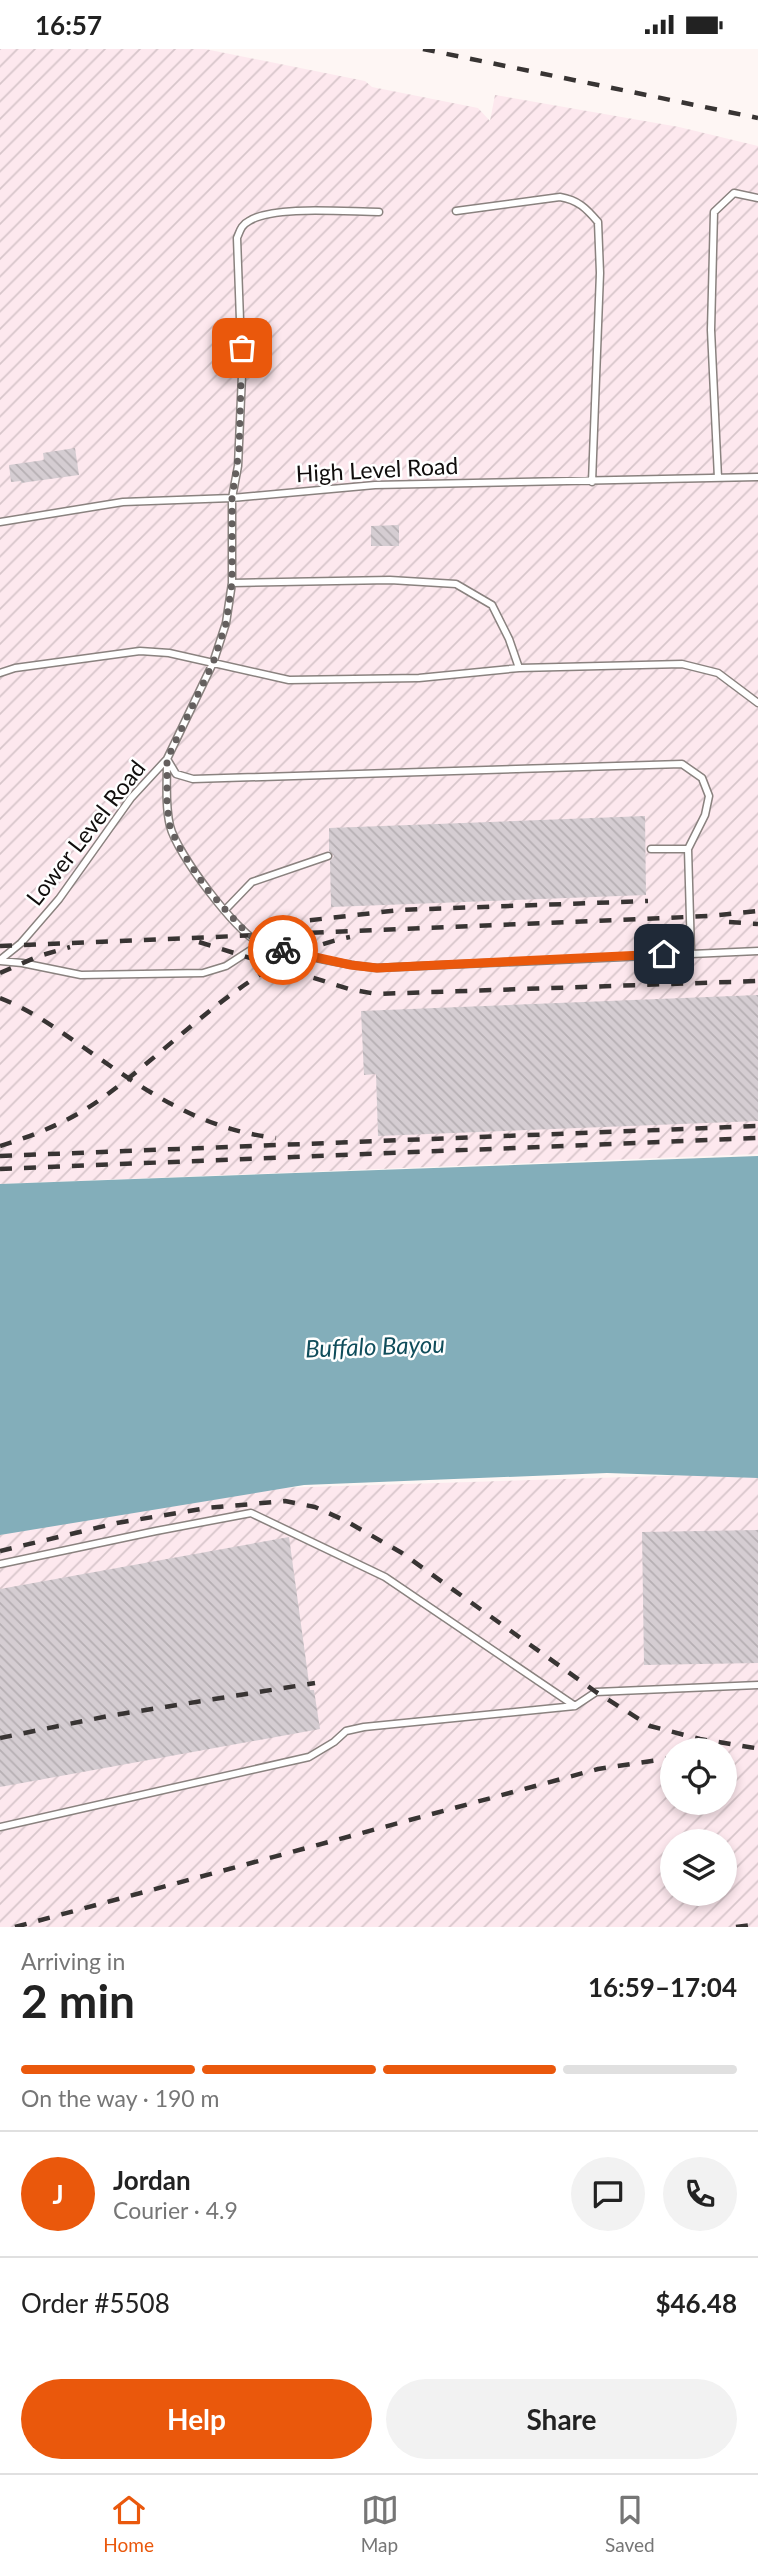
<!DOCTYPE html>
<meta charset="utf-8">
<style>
:root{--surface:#fff;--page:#f2f2f2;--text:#222;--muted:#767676;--line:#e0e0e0;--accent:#ea580c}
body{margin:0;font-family:Lato,sans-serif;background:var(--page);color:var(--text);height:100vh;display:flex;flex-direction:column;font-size:26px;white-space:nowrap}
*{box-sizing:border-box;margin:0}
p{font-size:23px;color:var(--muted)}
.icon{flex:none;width:38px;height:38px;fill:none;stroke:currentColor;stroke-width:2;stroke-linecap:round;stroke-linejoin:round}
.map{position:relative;height:1878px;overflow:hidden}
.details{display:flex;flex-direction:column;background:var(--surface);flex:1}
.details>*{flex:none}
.controls{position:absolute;left:660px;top:1689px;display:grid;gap:14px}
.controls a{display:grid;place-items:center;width:77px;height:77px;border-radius:50%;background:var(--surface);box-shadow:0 4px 10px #0003;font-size:35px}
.pin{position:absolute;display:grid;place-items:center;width:60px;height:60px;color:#fff;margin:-30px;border-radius:14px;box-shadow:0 4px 10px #0006}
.courier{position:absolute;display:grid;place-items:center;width:70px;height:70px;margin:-35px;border:5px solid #ea580c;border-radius:50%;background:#fff;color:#222;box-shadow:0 2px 9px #0007}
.summary em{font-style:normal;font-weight:700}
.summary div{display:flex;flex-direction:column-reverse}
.summary{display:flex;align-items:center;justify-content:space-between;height:119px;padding:0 21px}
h1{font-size:46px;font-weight:700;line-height:52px}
.bar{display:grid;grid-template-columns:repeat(4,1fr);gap:10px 7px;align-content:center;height:84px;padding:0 21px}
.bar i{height:9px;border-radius:5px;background:var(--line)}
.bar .current{background:var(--accent)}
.bar p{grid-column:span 4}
.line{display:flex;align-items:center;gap:18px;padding:0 21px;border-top:2px solid var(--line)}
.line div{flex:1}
.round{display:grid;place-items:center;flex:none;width:74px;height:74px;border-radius:37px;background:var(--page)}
.button{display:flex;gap:14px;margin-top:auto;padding:14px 21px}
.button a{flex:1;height:80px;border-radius:42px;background:var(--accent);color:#fff;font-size:28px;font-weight:700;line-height:80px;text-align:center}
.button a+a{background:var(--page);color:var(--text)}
.status{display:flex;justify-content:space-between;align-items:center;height:49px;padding:0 35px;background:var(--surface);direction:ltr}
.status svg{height:19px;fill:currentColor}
.tab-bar{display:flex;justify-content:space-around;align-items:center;height:98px;border-top:2px solid var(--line);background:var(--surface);font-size:19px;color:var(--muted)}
.tab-bar a{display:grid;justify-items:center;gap:4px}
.tab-bar .current{color:var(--accent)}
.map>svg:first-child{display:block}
</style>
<div class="status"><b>16:57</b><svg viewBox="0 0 49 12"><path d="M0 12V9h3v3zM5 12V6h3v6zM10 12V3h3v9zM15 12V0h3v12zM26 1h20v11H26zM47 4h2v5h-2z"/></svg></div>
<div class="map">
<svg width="758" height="1878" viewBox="0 0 758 1878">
<defs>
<pattern id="industrial-furrows" width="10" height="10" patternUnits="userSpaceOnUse" patternTransform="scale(1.75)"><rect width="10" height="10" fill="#fde8ee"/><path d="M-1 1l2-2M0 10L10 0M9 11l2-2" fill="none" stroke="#d8c6cb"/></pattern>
<pattern id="building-back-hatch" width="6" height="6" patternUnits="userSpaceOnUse" patternTransform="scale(1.75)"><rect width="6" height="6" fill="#d5cdd2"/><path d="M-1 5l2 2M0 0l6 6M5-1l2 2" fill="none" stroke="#b6afb3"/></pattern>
</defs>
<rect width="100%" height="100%" fill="#fef6f4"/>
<path fill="url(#industrial-furrows)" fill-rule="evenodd" d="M 0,0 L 205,0 L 365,32 L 372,38 L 478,59 L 490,72 L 495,46 L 679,78 L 758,97 L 758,1105 L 0,1135 Z
M 758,1424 L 758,1878 L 0,1878 L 0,1486 L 33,1479 L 278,1439 ZM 672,1701 L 724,1701 L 724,1754 L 672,1754 ZM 672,1792 L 724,1792 L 724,1844 L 672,1844 Z"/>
<path fill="#83aeba" d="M 758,1107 L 758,1429 L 607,1424 L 304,1436 L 0,1486 L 0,1135 Z"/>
<path fill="url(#building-back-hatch)" d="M 75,399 L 79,426 L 21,434 L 21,432 L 11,433 L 9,416 L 44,411 L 43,404 Z
M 399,476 L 399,497 L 371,497 L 371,477 Z
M 645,767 L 646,846 L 331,858 L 330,812 L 334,807 L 329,802 L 329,779 Z
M 758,946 L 758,1072 L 378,1087 L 376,1025 L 364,1026 L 361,962 Z
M 758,1481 L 758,1614 L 644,1616 L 642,1483 Z
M 289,1488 L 310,1641 L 314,1641 L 320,1680 L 0,1738 L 0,1540 Z"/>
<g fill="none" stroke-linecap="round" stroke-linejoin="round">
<g stroke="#8a827f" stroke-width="9">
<path id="lane" d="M 456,162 L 560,148 C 578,151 586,159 598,173 L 600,224 L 592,433
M 718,429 L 711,281 L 714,163 L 734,144 L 758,149
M 0,473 L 123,453 L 232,449 L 375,436 L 758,428
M 232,534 L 390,531 L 456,535 L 492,556 L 509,590 L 519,619
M 0,624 L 15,619 L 140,602 L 169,604 L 289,631 L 419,629 L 519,619 L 682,615 L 718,624 L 758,654
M 167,710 L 176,725 L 193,730 L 682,715 L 702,729 L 709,747 L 705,766 L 688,800 L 691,904
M 167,712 C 167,733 165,756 170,777 C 177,805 235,882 261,895 C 267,898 275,899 282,901 C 313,909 344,916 377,919 L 758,902
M 651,800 L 688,800
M 225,861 L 252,833 L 328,807
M 0,911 L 21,894 L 59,850 L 131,749 L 167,710 L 213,614 L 226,574 L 232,534 L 232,449 L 238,417 L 242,326 L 237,189 C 240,182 241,176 249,172 C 274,156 347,163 379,163
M 0,912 L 22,914 L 81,926 L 203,924 L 226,917 L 260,895
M 0,1515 L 156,1482 L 251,1464 L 385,1528 L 575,1657
M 0,1778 L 309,1708 L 334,1693 L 346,1682 L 364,1678 L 575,1657 L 596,1643 L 758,1636"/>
</g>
<use href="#lane" stroke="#fff" stroke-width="6"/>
<path stroke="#383433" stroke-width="4.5" stroke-dasharray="12 12" stroke-linecap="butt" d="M 423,0 L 758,69
M 729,873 L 758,875
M 286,874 L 399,861 L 648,852
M 199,893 L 349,940 L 376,945 L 758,932
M 0,897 L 710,867 L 758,862
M 0,924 L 39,907 L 70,898
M 0,949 C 31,961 57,980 83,998 C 146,1042 199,1080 276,1089
M 0,1097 C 36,1086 70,1072 101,1050 C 181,993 251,908 350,888
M 0,1107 L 758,1077
M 0,1120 L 758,1089
M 0,1502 L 117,1474 L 207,1459 L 285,1452 L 315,1458 L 346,1472 L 402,1504 L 596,1643 L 650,1677 L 700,1690 L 755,1699
M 0,1689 L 108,1667 L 315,1634
M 15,1878 L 598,1720 L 672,1709
M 736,1878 L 758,1875"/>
</g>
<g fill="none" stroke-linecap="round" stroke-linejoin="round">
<path stroke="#645f5e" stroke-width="7" stroke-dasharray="0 12.6" d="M 242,299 L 239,402 L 232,449 L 232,534 L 226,574 L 213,614 L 167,710 L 167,756 L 170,778 L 179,798 L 206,839 L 240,877 L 260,895 L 283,901"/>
<path stroke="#ea580c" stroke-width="9" d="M 283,901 L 351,916 L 377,919 L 664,905"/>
</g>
<g text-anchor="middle" stroke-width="5" stroke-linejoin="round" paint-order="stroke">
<g font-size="23" fill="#110e0d" stroke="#fff">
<text transform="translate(377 421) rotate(-3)" y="8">High Level Road</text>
<text transform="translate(86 784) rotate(-52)" y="8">Lower Level Road</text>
</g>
<g font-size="24" font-style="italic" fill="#104d5b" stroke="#fff">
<text transform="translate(375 1298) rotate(-2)" y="8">Buffalo Bayou</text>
</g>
</g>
</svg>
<div class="controls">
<a><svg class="icon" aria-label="locate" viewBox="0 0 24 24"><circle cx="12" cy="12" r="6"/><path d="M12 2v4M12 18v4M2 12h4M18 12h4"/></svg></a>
<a><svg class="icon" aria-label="layers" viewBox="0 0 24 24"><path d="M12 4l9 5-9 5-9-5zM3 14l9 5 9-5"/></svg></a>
</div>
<div class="pin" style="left:242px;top:299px;background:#ea580c"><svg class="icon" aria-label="bag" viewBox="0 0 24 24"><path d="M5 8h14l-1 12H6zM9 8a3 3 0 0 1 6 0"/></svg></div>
<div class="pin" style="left:664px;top:905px;background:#1f2937"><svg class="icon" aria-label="home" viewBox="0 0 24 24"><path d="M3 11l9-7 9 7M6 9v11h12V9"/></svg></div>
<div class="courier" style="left:283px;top:901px"><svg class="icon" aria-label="bike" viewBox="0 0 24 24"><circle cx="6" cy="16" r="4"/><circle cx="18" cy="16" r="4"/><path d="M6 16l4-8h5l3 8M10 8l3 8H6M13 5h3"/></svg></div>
</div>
<section class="details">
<div class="summary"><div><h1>2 min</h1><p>Arriving in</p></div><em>16:59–17:04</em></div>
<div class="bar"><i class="current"></i><i class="current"></i><i class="current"></i><i></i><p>On the way · 190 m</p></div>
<div class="line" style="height:126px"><b class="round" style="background:var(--accent);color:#fff">J</b><div><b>Jordan</b><p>Courier · 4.9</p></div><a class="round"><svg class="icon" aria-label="chat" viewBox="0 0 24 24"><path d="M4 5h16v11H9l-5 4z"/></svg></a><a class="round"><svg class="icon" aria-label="phone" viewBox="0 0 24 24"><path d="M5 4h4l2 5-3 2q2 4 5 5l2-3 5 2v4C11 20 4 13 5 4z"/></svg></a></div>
<div class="line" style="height:91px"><div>Order #5508</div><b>$46.48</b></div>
<div class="button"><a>Help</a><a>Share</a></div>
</section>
<nav class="tab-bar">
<a class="current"><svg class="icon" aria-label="home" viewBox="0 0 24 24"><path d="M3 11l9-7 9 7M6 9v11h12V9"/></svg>Home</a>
<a><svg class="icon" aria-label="map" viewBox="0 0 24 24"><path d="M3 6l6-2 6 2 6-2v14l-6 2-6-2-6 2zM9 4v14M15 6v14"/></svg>Map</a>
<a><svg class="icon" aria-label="saved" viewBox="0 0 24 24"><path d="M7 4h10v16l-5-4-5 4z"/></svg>Saved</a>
</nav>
